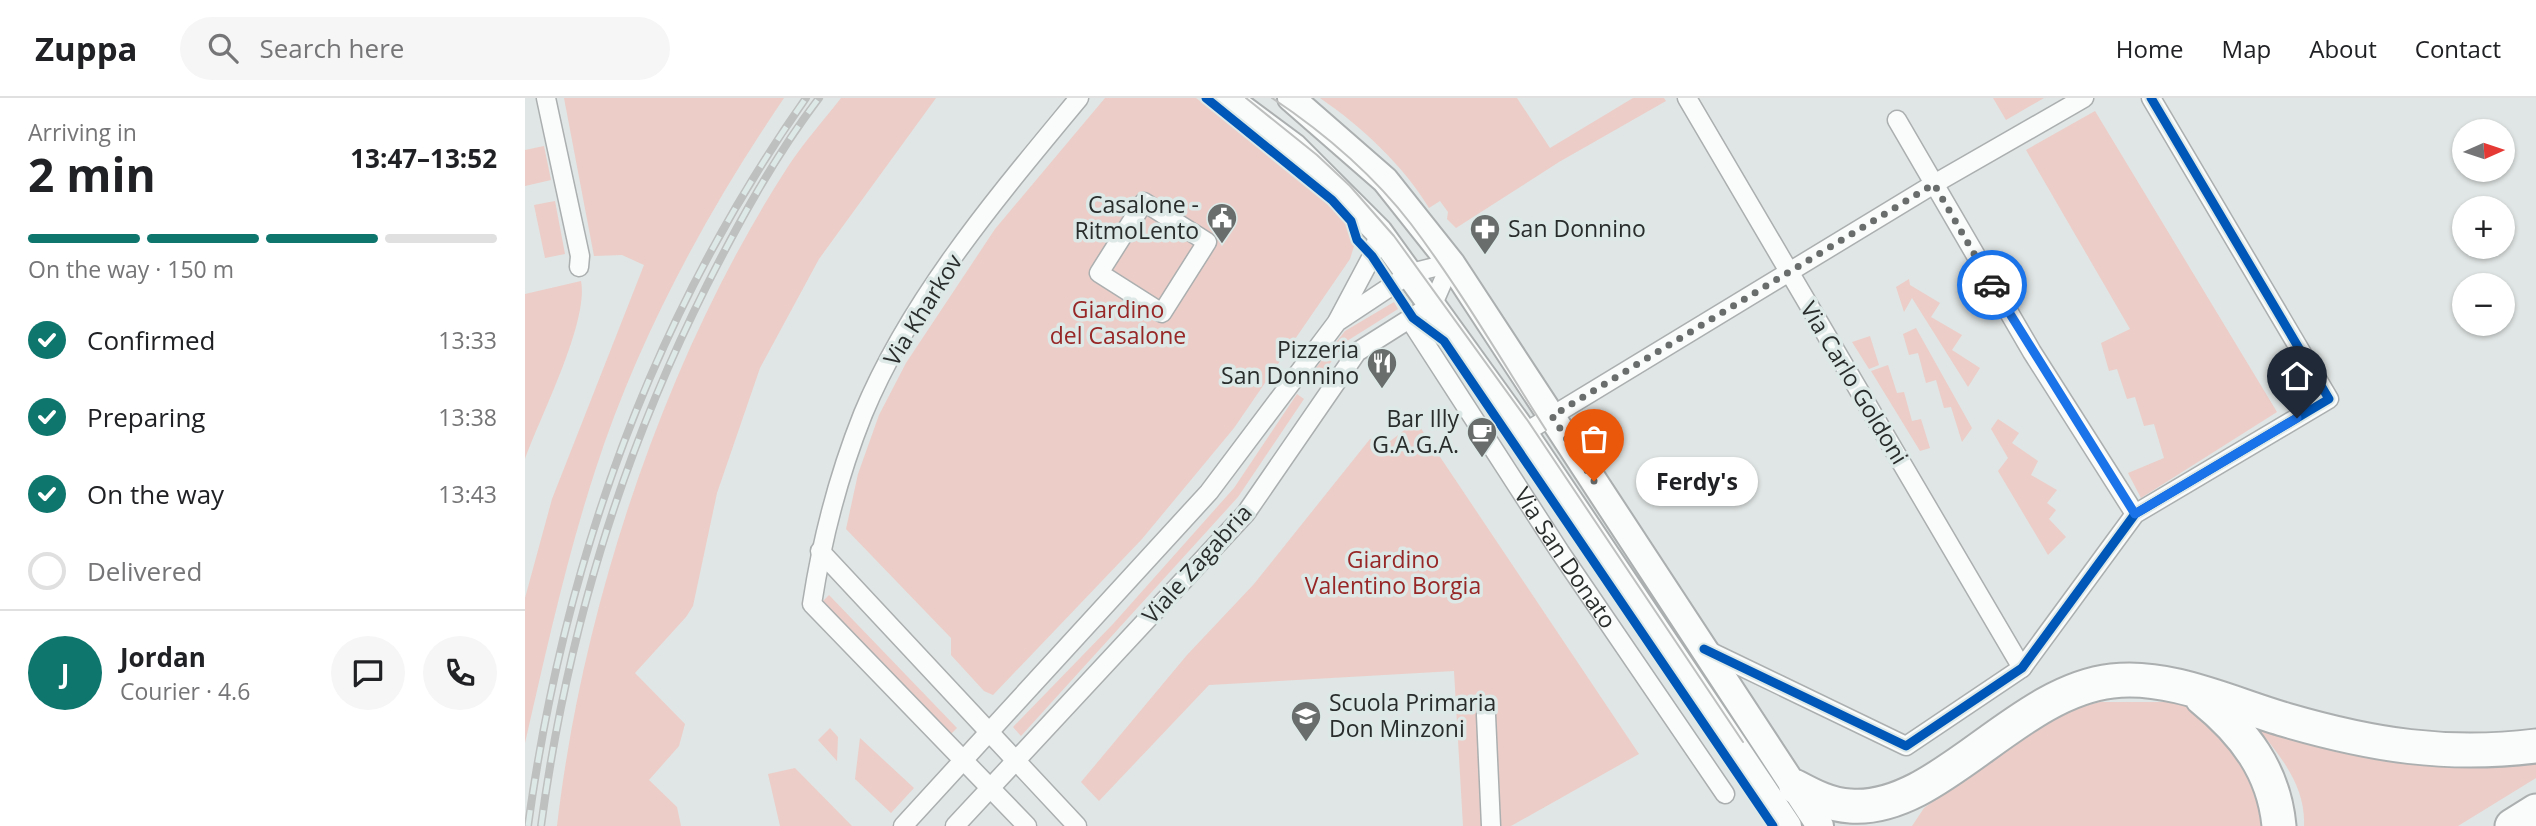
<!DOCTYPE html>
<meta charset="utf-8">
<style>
:root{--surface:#fff;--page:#f6f6f6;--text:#202124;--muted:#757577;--line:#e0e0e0;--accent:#0f766e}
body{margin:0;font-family:"Open Sans",sans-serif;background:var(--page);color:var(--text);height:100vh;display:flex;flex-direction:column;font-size:26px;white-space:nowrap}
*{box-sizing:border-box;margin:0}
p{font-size:23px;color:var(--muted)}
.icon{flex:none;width:38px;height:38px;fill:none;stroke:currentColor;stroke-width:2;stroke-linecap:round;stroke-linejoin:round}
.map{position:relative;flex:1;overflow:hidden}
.sheet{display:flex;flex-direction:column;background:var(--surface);width:525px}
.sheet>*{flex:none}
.needle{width:46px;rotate:87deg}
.controls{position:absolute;left:1927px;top:21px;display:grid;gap:14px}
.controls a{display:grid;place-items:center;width:63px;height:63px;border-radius:50%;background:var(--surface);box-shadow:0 2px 5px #0004;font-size:35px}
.pin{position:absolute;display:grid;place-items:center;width:60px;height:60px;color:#fff;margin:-72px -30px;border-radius:50% 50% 50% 0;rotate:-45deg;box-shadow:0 0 7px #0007}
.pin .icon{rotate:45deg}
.courier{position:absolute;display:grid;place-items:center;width:70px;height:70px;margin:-35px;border:5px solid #1a73e8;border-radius:50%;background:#fff;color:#222;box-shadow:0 2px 9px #0007}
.bubble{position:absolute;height:49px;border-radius:24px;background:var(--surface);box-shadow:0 2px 5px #0004;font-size:23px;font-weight:700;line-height:49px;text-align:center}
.overview em{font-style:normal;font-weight:700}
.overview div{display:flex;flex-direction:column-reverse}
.overview{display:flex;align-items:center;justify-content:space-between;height:119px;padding:0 28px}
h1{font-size:46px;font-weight:700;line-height:52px}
.bar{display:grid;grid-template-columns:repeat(4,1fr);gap:10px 7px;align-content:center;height:84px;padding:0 28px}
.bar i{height:9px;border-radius:5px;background:var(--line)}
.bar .on{background:var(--accent)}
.bar p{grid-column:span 4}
.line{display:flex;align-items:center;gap:18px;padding:0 28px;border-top:2px solid var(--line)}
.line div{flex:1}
.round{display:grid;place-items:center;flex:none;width:74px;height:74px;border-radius:37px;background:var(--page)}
ol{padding:0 28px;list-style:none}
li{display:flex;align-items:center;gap:21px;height:77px}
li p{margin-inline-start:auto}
li .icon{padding:7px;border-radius:50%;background:var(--accent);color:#fff;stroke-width:4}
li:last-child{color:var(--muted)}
li i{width:38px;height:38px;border:4px solid var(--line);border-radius:50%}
header{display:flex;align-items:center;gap:42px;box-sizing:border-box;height:98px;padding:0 35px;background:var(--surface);border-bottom:2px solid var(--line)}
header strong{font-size:33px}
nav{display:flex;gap:38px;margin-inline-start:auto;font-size:24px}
.search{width:490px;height:63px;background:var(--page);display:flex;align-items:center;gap:18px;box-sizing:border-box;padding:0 24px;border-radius:38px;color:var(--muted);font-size:26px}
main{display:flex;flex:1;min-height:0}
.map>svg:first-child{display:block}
</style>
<header>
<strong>Zuppa</strong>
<div class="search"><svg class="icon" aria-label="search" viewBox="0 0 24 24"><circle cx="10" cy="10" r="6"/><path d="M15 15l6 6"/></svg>Search here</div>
<nav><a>Home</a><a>Map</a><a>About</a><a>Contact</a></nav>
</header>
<main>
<section class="sheet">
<div class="overview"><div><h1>2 min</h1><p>Arriving in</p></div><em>13:47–13:52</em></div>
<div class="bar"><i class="on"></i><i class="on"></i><i class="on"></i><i></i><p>On the way · 150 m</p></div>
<ol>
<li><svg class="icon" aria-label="check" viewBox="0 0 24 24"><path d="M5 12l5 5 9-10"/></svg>Confirmed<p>13:33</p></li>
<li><svg class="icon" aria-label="check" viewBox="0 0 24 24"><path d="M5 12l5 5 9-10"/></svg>Preparing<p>13:38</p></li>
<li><svg class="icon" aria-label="check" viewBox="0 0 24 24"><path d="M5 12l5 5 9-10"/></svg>On the way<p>13:43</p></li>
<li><i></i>Delivered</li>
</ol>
<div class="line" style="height:126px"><b class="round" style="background:var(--accent);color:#fff">J</b><div><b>Jordan</b><p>Courier · 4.6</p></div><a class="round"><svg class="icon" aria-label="chat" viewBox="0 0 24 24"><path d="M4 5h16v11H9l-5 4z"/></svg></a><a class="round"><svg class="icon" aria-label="phone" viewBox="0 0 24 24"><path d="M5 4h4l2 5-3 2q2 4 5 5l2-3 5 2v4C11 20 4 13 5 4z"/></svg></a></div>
</section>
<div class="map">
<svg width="2011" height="728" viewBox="0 0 2011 728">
<rect width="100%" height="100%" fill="#e0e6e5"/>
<path fill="#eccdc8" d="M 39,0 L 259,0 C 181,115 113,240 70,373 C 41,462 21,554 0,645 L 0,500 L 27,401 L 119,167 L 97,157 L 69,158 Z
M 316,0 L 411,0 L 294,161 L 235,270 L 192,395 L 168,508 L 161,519 L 110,575 L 160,626 L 154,648 L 124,682 L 152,709 L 156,728 L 32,728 C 58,505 141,256 264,67 C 279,44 299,22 316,0 Z
M 580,0 L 671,0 L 778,82 L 823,125 L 830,145 L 825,161 L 709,330 L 617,441 L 468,597 L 459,593 L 426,557 L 426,540 L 321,431 L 333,376 L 354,317 L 381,265 L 470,131 Z
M 795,0 L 992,0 L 1025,50 L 1108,0 L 1139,0 L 1141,3 L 1034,64 L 931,130 L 922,121 L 923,114 L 915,103 L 904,110 C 878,67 836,28 795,0 Z
M 1468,0 L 1519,0 L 1481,22 Z
M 1570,13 L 1752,314 L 1616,400 L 1603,375 L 1639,360 L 1629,326 L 1619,328 L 1610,299 L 1602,301 L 1592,271 L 1584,273 L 1576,245 L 1605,231 L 1501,52 Z
M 19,48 L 26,82 L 0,88 L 0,52 Z
M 30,103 L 40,156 L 20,160 L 9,107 Z
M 1384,181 L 1385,187 L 1415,205 L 1406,219 L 1437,237 L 1427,252 L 1455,270 L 1443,289 L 1387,200 L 1379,214 L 1371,189 Z
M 56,183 C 64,224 15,319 0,361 L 0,196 Z
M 869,204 L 873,211 L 822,243 L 794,280 L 787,275 L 820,233 Z
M 1391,230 L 1447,330 L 1437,344 L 1426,309 L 1419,310 L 1411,282 L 1401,285 L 1393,255 L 1384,257 L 1378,236 Z
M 1345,238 L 1354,267 L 1344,271 L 1327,244 Z
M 1363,267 L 1372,295 L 1379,294 L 1387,323 L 1396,321 L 1405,350 L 1395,353 L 1346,273 Z
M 772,296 L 779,301 L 713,399 L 496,638 L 488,629 L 588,526 L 709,390 Z
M 1473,321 L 1494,335 L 1487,345 L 1513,363 L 1506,377 L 1532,392 L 1522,405 L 1531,412 L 1524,421 L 1541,439 L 1523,457 L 1473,373 L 1483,360 L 1466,331 Z
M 891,323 L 1114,656 L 986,728 L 938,728 L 929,573 L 684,587 L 574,703 L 556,684 L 662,557 L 729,486 L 845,341 L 861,339 L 859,348 Z
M 304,497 L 432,630 L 425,637 L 297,504 Z
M 1575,604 L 1655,604 L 1701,633 L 1736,682 L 1747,728 L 1387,728 L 1399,710 L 1527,617 Z
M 1729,626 L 1838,659 L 1947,670 L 2011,662 L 2011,680 L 1933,728 L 1779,728 C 1781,687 1754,656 1729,626 Z
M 305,630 L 313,639 L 312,663 L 293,642 Z
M 335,640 L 389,690 L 366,715 L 330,681 Z
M 270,670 L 327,728 L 255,728 L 243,676 Z"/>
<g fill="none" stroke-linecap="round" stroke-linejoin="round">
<g stroke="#abafaf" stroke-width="21">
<g id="street">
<path d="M 21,0 L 55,158 L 54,169"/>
<path d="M 1162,0 L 1497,570"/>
<path d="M 1372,22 L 1507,254 L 1610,416"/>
<path d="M 619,104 L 682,144 L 637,215 L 574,175 Z"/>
<path d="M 813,222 L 847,158 L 854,134"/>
<path id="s1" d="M 885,222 L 1035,454 L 1200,696"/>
<path d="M 999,335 L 1409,86 L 1559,0"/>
<path d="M 295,453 L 552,728"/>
<path d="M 1182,552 L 1381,648 L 1497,570 L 1610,416 L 1804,301 L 1626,0"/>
<path d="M 961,617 L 966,728"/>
<path d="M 378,728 L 684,394 L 812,224 L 886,175 L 926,165"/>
<path d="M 430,728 L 721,415 L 832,254 L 908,206 L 926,165"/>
<path d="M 502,728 L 287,506 C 297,441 314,376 338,316 C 387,198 474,97 554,0"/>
</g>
</g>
<g stroke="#abafaf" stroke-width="30">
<path id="secondary" d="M 703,0 L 769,49 L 854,134 L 999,335 L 1263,728
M 766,0 L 860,82 L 926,165 L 1295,728"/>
</g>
<g stroke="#abafaf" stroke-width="37">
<path id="highway" d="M 1677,600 C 1719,634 1749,673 1754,728
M 1271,689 C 1288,698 1305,707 1325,708 C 1413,715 1490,594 1587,583 C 1645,576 1706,606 1761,622 C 1847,647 1921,659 2011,648
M 1987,728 L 2011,713"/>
</g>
<use href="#street" stroke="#fafbfb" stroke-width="18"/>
<use href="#secondary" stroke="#fafbfb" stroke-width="26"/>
<use href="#highway" stroke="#fafbfb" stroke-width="33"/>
<path stroke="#bebfbf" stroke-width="2" d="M 721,0 L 792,57 L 825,88 L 869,138 L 1003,323 L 1218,644
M 747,0 C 798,34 849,78 886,126 C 935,191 977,263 1021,332"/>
<g stroke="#bebfbf" stroke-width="8">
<path id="rail" d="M 3,728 C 39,464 127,219 281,0
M 16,728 C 42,536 95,360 182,187 C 215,122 250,58 294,0"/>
</g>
<use href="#rail" stroke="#dde9e7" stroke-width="5" stroke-dasharray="16" stroke-linecap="butt"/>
<g stroke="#dde9e7" stroke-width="13">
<path id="cycleway" d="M 681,0 L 807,102 L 826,123 L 832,142 L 847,158 L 888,220 L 919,243 L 1248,728
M 1179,551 L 1381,648 L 1497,570 L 1610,416 L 1804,301 L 1626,0"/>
</g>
<use href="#cycleway" stroke="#0057b8" stroke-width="9"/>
</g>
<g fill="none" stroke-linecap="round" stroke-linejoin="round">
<path stroke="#696e6d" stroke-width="7" stroke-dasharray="0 12.6" d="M 1069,383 L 1027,318 L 1409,86 L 1467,187"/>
<path stroke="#1a73e8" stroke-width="9" d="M 1467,187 L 1610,416 L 1772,320"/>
</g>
<defs>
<g id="civic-pin" transform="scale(1.575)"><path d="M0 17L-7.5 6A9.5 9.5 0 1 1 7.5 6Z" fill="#696e6d" stroke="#dde9e7"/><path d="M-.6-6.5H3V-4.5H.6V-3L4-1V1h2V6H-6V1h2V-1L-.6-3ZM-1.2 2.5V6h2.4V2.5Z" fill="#fff"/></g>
<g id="pharmacy-pin" transform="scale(1.575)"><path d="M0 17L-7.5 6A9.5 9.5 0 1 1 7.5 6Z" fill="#696e6d" stroke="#dde9e7"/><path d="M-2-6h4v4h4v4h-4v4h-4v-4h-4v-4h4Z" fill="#fff"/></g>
<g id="restaurant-pin" transform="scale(1.575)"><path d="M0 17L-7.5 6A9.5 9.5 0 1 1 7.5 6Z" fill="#696e6d" stroke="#dde9e7"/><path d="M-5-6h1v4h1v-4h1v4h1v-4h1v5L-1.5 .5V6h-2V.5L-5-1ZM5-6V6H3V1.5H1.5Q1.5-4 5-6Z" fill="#fff"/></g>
<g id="cafe-pin" transform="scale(1.575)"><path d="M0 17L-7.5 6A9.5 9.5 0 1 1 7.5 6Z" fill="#696e6d" stroke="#dde9e7"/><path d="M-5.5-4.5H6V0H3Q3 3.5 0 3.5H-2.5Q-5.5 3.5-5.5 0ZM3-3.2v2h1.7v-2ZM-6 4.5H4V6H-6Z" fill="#fff"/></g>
<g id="school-pin" transform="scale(1.575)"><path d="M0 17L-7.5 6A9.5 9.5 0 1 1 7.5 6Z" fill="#696e6d" stroke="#dde9e7"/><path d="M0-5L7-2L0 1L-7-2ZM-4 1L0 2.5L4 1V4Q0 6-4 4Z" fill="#fff"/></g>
</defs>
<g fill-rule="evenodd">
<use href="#civic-pin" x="697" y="120"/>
<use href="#pharmacy-pin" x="960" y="131"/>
<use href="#restaurant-pin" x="857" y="265"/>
<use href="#cafe-pin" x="957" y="334"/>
<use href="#school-pin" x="781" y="618"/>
</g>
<g text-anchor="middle" stroke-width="7" stroke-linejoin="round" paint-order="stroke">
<g font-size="23" fill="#292d2c" stroke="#dde9e7" text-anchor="end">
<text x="674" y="115">Casalone -<tspan x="674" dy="26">RitmoLento</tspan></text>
<text x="983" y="139" text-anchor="start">San Donnino</text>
<text x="834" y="260">Pizzeria<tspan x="834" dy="26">San Donnino</tspan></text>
<text x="934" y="329">Bar Illy<tspan x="934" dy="26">G.A.G.A.</tspan></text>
<text x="804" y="613" text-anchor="start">Scuola Primaria<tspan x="804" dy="26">Don Minzoni</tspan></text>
</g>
<g font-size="23" fill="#292d2c" stroke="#dde9e7">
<text transform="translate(398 212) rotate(-58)" y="8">Via Kharkov</text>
<text transform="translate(1329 285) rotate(59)" y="8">Via Carlo Goldoni</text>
<text dy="8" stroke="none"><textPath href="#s1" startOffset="284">Via San Donato</textPath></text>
<text transform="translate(672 466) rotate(-48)" y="8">Viale Zagabria</text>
</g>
<g font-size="23" fill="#972626" stroke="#dde9e7">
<text x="593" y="220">Giardino<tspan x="593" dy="26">del Casalone</tspan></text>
<text x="868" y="470">Giardino<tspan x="868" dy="26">Valentino Borgia</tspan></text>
</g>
</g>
</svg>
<div class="controls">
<a><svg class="needle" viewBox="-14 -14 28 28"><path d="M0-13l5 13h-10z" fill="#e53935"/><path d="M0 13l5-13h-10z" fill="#757577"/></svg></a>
<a>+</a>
<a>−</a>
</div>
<div class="pin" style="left:1069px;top:383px;background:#ea580c"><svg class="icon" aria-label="bag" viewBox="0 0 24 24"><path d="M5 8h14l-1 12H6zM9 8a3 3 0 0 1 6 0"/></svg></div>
<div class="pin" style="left:1772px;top:320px;background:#1f2937"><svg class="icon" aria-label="home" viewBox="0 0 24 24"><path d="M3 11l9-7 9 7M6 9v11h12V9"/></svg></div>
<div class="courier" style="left:1467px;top:187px"><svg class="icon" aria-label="car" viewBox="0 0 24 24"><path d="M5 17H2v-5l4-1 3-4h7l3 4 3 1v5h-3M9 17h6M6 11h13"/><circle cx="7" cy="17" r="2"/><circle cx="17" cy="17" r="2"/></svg></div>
<div class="bubble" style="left:1111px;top:359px;width:122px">Ferdy's</div>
</div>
</main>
